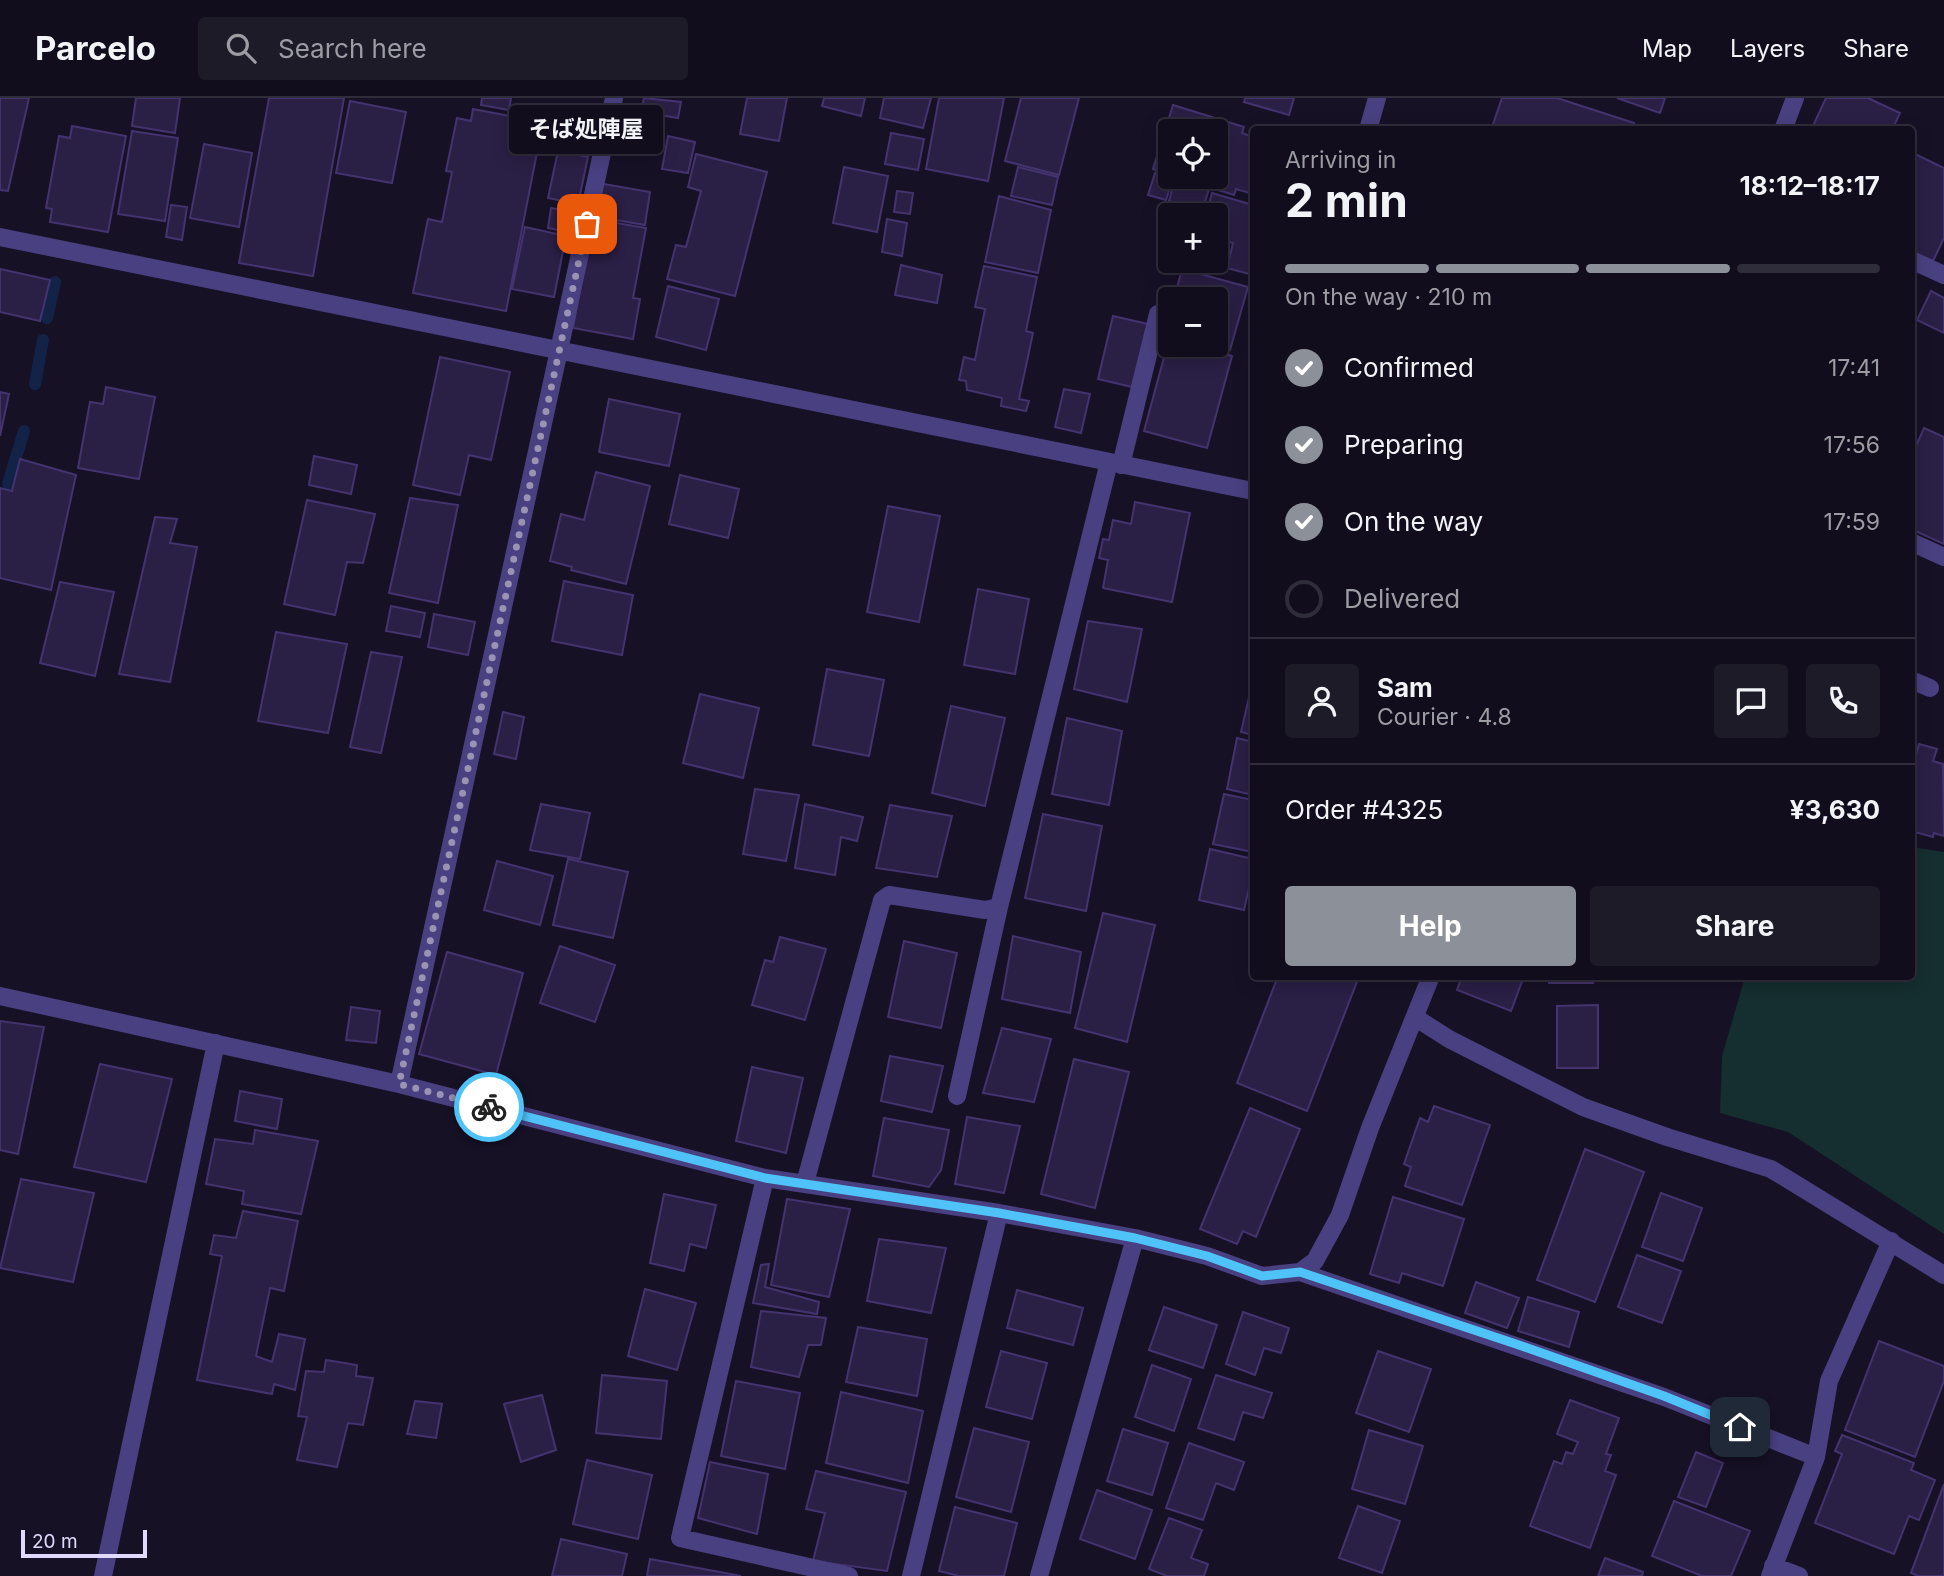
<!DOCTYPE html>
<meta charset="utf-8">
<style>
:root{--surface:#110d1c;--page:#1e1b29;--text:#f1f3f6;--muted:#9c9ca3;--line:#302d3b;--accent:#8c9099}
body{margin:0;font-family:Inter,"Noto Sans JP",sans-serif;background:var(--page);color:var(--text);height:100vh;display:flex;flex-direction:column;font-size:26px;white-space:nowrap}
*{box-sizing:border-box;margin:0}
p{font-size:23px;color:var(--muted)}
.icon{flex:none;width:38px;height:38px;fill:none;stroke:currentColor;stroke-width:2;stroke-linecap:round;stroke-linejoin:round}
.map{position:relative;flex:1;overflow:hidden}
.side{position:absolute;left:1250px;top:28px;width:665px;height:854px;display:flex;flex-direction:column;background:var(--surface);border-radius:7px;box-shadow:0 4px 18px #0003,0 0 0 2px var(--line)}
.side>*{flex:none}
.controls{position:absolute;left:1158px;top:21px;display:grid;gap:14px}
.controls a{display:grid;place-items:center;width:70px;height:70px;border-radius:7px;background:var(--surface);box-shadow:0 4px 18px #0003,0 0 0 2px var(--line);font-size:35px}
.scale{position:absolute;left:21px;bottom:18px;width:126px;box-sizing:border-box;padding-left:7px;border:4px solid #e0d9fc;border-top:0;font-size:19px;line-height:24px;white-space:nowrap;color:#e0d9fc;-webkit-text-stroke:5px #171126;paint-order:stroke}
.pin{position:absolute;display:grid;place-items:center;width:60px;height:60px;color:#fff;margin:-30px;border-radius:14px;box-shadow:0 4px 10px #0006}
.courier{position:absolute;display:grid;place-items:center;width:70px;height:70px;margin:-35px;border:5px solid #4fc3f7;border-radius:50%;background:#fff;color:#222;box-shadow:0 2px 9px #0007}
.bubble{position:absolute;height:49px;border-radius:7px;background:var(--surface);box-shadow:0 4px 18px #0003,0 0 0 2px var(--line);font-size:23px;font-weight:700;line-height:49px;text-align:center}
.overview em{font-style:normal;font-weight:700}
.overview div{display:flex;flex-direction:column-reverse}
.overview{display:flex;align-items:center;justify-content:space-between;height:119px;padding:0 35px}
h1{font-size:46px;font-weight:700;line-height:52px}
.bar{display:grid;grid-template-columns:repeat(4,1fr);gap:10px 7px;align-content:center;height:84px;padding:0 35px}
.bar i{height:9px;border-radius:5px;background:var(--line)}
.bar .selected{background:var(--accent)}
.bar p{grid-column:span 4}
.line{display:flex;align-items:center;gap:18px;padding:0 35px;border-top:2px solid var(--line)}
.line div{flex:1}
.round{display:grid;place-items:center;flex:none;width:74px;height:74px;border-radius:7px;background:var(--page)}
ol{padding:0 35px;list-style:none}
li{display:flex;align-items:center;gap:21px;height:77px}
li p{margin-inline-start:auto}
li .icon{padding:7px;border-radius:50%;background:var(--accent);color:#fff;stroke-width:4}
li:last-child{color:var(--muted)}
li i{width:38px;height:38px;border:4px solid var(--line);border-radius:50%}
.cta{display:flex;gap:14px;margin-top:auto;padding:14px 35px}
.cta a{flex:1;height:80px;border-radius:7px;background:var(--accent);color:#fff;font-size:28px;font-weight:700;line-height:80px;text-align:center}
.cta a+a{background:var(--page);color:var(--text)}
header{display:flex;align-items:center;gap:42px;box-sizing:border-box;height:98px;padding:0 35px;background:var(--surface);border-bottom:2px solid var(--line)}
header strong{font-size:33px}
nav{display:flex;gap:38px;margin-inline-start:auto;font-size:24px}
.search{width:490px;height:63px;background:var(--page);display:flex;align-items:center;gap:18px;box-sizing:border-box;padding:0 24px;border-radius:7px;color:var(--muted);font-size:26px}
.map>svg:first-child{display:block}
</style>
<header>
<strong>Parcelo</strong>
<div class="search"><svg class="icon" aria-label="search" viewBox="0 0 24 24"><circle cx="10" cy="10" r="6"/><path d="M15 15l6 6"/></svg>Search here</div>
<nav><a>Map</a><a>Layers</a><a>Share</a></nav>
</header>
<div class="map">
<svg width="1944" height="1478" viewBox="0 0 1944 1478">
<rect width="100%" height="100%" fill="#171126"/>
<path fill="#152e2f" d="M 1911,749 L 1944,754 L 1944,1136 L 1788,1034 L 1720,1015 L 1722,958 L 1745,879 L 1911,878 Z"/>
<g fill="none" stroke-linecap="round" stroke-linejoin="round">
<path stroke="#132348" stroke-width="12" d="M 47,220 L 55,184
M 35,286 L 43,242
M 8,386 L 24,333"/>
</g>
<path fill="#2a1f45" stroke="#44336f" stroke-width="2" d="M 0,0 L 29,0 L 8,93 L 0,92 Z
M 136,0 L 180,0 L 175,35 L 132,28 Z
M 269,0 L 344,0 L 313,178 L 239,165 Z
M 482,0 L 511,0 L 509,12 L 481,7 Z
M 644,0 L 681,4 L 678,20 L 641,14 Z
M 747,0 L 787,0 L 779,43 L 740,36 Z
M 824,0 L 865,0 L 861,18 L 822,8 Z
M 884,0 L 931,0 L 923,30 L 880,20 Z
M 939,0 L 1004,0 L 988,83 L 926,71 Z
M 1021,0 L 1079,0 L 1059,77 L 1005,63 Z
M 1245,0 L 1294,0 L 1289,17 L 1244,4 Z
M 1502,0 L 1557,0 L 1634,25 L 1632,32 L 1491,32 Z
M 1617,0 L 1665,0 L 1660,15 Z
M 1826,0 L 1868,0 L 1900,15 L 1892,32 L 1811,32 Z
M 350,3 L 406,14 L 392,85 L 336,75 Z
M 1173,7 L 1244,29 L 1242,35 L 1253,39 L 1253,96 L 1236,91 L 1234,97 L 1176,79 L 1216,79 L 1216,33 L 1171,33 L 1171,77 L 1153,71 Z
M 473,11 L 532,22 L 529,37 L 540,39 L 506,213 L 413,195 L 428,121 L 442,124 L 452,74 L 446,73 L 457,20 L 471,23 Z
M 72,28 L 126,38 L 108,134 L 50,124 L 52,111 L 46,110 L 59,38 L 70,40 Z
M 132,33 L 178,40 L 165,123 L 118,116 Z
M 891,35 L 924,41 L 918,72 L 885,66 Z
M 668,38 L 695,44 L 688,75 L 662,71 Z
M 204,46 L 252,55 L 239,129 L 190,120 Z
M 558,53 L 588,59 L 578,106 L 548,100 Z
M 1911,54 L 1944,70 L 1944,140 L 1933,163 L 1911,153 Z
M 696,56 L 767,74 L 735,198 L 667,181 L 676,147 L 686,149 L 701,93 L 688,89 Z
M 844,69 L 888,78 L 877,134 L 833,125 Z
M 1018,69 L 1058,79 L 1052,107 L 1011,98 Z
M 1155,75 L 1173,80 L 1166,102 L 1148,97 Z
M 1175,81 L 1209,91 L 1202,113 L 1169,103 Z
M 598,85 L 650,94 L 645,127 L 593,118 Z
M 897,93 L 913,95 L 910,116 L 894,114 Z
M 1212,95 L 1253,107 L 1253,177 L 1227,170 L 1233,145 L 1216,141 L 1216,117 L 1206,117 Z
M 999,98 L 1051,112 L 1038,175 L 985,164 Z
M 171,107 L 187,109 L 182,142 L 166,139 Z
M 551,110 L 575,114 L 571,135 L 548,130 Z
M 593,121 L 646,130 L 633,200 L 640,201 L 633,241 L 573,230 Z
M 887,121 L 907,125 L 902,158 L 882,154 Z
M 525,129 L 566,138 L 554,199 L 512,191 Z
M 901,167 L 942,177 L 937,205 L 895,197 Z
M 984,168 L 1037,179 L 1026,233 L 1033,235 L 1019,301 L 1029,303 L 1026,313 L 1001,308 L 1002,300 L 967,292 L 966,283 L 959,282 L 964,259 L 975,262 L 985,211 L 975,209 Z
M 0,171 L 50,182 L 40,223 L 0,214 Z
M 1182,171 L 1248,189 L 1230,252 L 1212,247 L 1216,247 L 1216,201 L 1174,201 Z
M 668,188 L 719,201 L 706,252 L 656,239 Z
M 1931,193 L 1944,200 L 1944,235 L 1917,222 Z
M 1113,218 L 1148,226 L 1132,289 L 1098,281 Z
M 1169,241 L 1171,247 L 1192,247 L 1232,258 L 1207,350 L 1144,333 Z
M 440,259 L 510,274 L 491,362 L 469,357 L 460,397 L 413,387 Z
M 106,289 L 155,299 L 139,381 L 78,370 L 90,304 L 103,306 Z
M 1064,291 L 1090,296 L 1081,335 L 1055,329 Z
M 0,294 L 9,296 L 0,338 Z
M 609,301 L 680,316 L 669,368 L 599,354 Z
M 1924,330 L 1944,339 L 1944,446 L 1911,431 L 1911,359 Z
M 314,358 L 357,367 L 351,396 L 309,387 Z
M 20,361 L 76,377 L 51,492 L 0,480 L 0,390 L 12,393 Z
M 596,374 L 650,388 L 626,486 L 571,472 L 572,469 L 550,463 L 561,416 L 584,422 Z
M 680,377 L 739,391 L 728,440 L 669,426 Z
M 410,400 L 458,407 L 438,505 L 389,495 Z
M 307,402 L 375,416 L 363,465 L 347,464 L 335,517 L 284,506 Z
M 1135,404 L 1190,415 L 1172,504 L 1103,490 L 1108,462 L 1099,460 L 1103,441 L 1109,442 L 1113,422 L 1131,426 Z
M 888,408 L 940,418 L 919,524 L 867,514 Z
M 155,419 L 177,421 L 170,445 L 197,449 L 170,584 L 119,576 Z
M 564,483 L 633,497 L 622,557 L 552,543 Z
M 60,484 L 114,494 L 95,578 L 40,565 Z
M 978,491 L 1029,501 L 1015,576 L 964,567 Z
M 391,508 L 425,515 L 420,539 L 386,533 Z
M 434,516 L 475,524 L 468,557 L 428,549 Z
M 1088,523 L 1142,531 L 1127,604 L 1074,591 Z
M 276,534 L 347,546 L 328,635 L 258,623 Z
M 371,554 L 402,559 L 381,655 L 350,649 Z
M 827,571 L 884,582 L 869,658 L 813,647 Z
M 1253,582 L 1253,637 L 1241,634 Z
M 700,596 L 759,610 L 743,680 L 683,665 Z
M 951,608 L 1005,620 L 985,708 L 932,695 Z
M 503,614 L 524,619 L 516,661 L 494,656 Z
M 1067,620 L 1122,633 L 1109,707 L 1052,696 Z
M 1237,640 L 1253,644 L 1253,697 L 1227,691 Z
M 1919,646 L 1937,651 L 1933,663 L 1943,666 L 1944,738 L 1934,735 L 1933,739 L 1911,733 L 1911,664 L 1914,664 Z
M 755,691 L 799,697 L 786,763 L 743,756 Z
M 1224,696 L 1253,702 L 1253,754 L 1213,746 Z
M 541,706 L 590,715 L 580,761 L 530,752 Z
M 805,706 L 863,719 L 857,743 L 841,739 L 835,777 L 795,770 Z
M 890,707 L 952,718 L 937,779 L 876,770 Z
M 1043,716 L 1102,728 L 1086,813 L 1025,800 Z
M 1210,751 L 1253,761 L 1253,773 L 1244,812 L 1199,802 Z
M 568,761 L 628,774 L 613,840 L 553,827 Z
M 497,763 L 553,778 L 540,827 L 484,812 Z
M 1103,815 L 1155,827 L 1127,944 L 1075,930 Z
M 1013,838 L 1081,854 L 1070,915 L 1002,901 Z
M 780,839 L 826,851 L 805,922 L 752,907 L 765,862 L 773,864 Z
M 904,843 L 957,855 L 941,930 L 888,919 Z
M 560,848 L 615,867 L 595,924 L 540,905 Z
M 447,854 L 523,875 L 496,977 L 419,956 Z
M 1278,878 L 1351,878 L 1358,881 L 1307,1013 L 1237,985 Z
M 1462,878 L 1524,878 L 1511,913 L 1457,892 Z
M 1549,878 L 1593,878 L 1593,885 L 1549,885 Z
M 1598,907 L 1598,970 L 1557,970 L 1557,908 Z
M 351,909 L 380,913 L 376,945 L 346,942 Z
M 0,923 L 44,929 L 18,1056 L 0,1052 Z
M 1002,930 L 1051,941 L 1034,1004 L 983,995 Z
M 890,958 L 943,968 L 932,1014 L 881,1003 Z
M 1074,961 L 1129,974 L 1095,1110 L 1041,1096 Z
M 100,966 L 172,981 L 146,1084 L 74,1069 Z
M 752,969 L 803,980 L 786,1055 L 736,1043 Z
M 240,993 L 282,1001 L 277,1031 L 235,1023 Z
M 1434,1008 L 1490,1027 L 1462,1107 L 1405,1088 L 1411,1069 L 1404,1066 L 1420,1020 L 1428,1024 Z
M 1250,1010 L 1300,1031 L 1256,1139 L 1243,1133 L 1237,1146 L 1200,1131 Z
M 967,1019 L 1020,1028 L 1004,1095 L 955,1086 Z
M 884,1020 L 949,1032 L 941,1072 L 929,1089 L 873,1078 Z
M 255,1032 L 318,1043 L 301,1116 L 242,1106 L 244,1093 L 206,1086 L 215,1041 L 253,1046 Z
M 1585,1051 L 1644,1074 L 1595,1204 L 1537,1182 Z
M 21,1081 L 94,1095 L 73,1184 L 0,1170 Z
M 1661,1095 L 1702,1110 L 1683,1163 L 1642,1149 Z
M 664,1096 L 716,1107 L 706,1150 L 690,1146 L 684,1173 L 650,1165 Z
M 1393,1099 L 1464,1121 L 1443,1188 L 1402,1175 L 1399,1185 L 1370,1176 Z
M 787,1101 L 850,1111 L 829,1199 L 771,1187 Z
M 243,1113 L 298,1123 L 284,1193 L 270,1190 L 256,1258 L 272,1264 L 279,1236 L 305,1241 L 295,1292 L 274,1286 L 272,1296 L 197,1282 L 222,1158 L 210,1156 L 214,1137 L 236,1140 Z
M 879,1141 L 946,1150 L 931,1215 L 867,1203 Z
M 1637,1157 L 1681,1173 L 1662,1225 L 1618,1209 Z
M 769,1166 L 765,1189 L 819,1204 L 817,1216 L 753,1205 L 761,1167 Z
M 1476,1184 L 1519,1200 L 1507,1230 L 1465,1215 Z
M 645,1191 L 696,1205 L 677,1272 L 628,1258 Z
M 1017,1192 L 1083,1210 L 1073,1247 L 1007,1230 Z
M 1528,1199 L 1579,1214 L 1569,1249 L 1518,1233 Z
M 1164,1209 L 1217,1227 L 1203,1270 L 1149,1252 Z
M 761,1213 L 826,1220 L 821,1247 L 808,1247 L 799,1279 L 751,1269 Z
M 1243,1214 L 1289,1230 L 1281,1255 L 1264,1250 L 1255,1277 L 1226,1266 Z
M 858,1229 L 927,1241 L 917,1298 L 846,1284 Z
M 1879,1243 L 1944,1268 L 1944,1283 L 1915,1359 L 1845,1332 Z
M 1001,1253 L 1047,1265 L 1032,1321 L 986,1309 Z
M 1378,1253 L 1431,1271 L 1409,1334 L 1356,1315 Z
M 326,1262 L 357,1267 L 356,1278 L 373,1280 L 363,1327 L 348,1325 L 337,1369 L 297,1362 L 307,1319 L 298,1318 L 306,1273 L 324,1274 Z
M 1152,1267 L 1191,1281 L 1174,1333 L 1135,1319 Z
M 602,1277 L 667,1283 L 661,1341 L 596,1335 Z
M 1216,1277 L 1272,1295 L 1263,1320 L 1243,1314 L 1234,1342 L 1198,1330 Z
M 736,1283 L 800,1295 L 785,1371 L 721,1358 Z
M 841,1294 L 923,1313 L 908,1385 L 826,1365 Z
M 542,1297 L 556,1352 L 521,1364 L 504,1306 Z
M 1570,1302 L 1619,1320 L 1606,1356 L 1611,1357 L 1605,1373 L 1616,1377 L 1590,1450 L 1530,1428 L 1554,1363 L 1562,1366 L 1566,1354 L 1573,1356 L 1578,1344 L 1557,1336 Z
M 415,1303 L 442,1306 L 436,1340 L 407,1336 Z
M 974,1330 L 1029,1344 L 1011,1414 L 956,1399 Z
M 1123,1331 L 1168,1345 L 1152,1397 L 1107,1383 Z
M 1369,1332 L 1423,1348 L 1405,1406 L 1352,1391 Z
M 1842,1337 L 1914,1365 L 1911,1372 L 1935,1382 L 1919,1422 L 1909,1418 L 1894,1456 L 1815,1425 L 1842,1356 L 1835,1353 Z
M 1189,1345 L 1244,1364 L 1234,1392 L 1216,1385 L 1203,1422 L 1166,1410 Z
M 1696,1354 L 1723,1365 L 1706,1409 L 1678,1399 Z
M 587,1362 L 652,1377 L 638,1441 L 573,1426 Z
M 710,1364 L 768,1376 L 757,1436 L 698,1420 Z
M 816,1373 L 906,1394 L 887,1473 L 813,1463 L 825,1415 L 806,1411 Z
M 1944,1386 L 1944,1478 L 1918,1478 L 1911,1475 Z
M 1097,1392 L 1152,1412 L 1135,1461 L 1080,1441 Z
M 1674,1403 L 1750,1433 L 1731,1478 L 1702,1478 L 1652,1458 Z
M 1358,1408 L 1400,1423 L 1382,1475 L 1339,1460 Z
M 955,1409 L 1017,1425 L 1004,1478 L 959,1478 L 939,1473 Z
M 1169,1420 L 1202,1432 L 1191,1460 L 1208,1466 L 1204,1478 L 1167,1478 L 1149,1471 Z
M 561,1441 L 627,1456 L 622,1478 L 552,1478 Z
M 1605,1460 L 1643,1474 L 1642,1478 L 1598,1478 Z
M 650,1461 L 741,1478 L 647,1478 Z"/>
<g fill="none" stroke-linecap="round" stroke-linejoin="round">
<path stroke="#494081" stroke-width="18" d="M 1368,32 L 1377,0
M 1783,32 L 1795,0
M 0,139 L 1253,393
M 1911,162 L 1944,177
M 1121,367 L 1158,216
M 1911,444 L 1944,459
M 1911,582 L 1930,590
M 0,898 L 399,986 L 765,1080 L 999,1115 L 1135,1140 L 1207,1158 L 1262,1178 L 1300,1174 L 1315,1163 L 1340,1117 L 1370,1030 L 1431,878
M 1416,920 L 1449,941 L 1583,1009 L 1667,1039 L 1771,1071 L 1944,1177
M 399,986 L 614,0
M 957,998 L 999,809
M 765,1080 L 680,1440 L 849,1478
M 805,1085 L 882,802 L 889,797 L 985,812 L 999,809 L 1109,364
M 1300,1174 L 1664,1299 L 1816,1359
M 1773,1468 L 1799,1478
M 103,1478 L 216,945
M 911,1478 L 999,1115
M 1039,1478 L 1135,1140
M 1770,1478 L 1816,1359 L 1829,1283 L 1891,1143"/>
</g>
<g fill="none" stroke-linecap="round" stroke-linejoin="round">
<path stroke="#9a93b1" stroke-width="7" stroke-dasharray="0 12.6" d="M 489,1009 L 399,986 L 587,126"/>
<path stroke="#4fc3f7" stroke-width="9" d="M 489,1009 L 765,1080 L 999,1115 L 1135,1140 L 1207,1158 L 1262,1178 L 1300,1174 L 1516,1246 L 1664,1298 L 1740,1329"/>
</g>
</svg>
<div class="controls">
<a><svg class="icon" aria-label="locate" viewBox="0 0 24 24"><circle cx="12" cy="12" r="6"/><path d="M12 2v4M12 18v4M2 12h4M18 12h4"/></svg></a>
<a>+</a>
<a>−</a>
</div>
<div class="scale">20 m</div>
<div class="pin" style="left:587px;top:126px;background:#ea580c"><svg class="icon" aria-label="bag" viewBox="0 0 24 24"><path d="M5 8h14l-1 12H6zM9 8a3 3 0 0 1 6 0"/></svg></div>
<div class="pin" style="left:1740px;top:1329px;background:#1f2937"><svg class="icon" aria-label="home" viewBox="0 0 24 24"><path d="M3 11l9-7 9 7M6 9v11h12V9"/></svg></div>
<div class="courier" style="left:489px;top:1009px"><svg class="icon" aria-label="bike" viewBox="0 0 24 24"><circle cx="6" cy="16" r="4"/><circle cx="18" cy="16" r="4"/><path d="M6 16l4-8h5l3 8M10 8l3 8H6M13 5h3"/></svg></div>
<div class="bubble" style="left:509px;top:7px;width:154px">そば処陣屋</div>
<section class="side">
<div class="overview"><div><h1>2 min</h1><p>Arriving in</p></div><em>18:12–18:17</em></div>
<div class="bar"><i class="selected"></i><i class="selected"></i><i class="selected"></i><i></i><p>On the way · 210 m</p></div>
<ol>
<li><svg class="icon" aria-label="check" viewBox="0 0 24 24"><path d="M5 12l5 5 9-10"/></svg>Confirmed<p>17:41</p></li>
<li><svg class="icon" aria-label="check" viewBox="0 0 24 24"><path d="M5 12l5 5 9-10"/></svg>Preparing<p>17:56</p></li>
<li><svg class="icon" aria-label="check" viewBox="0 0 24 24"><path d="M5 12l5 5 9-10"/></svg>On the way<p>17:59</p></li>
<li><i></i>Delivered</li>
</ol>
<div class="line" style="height:126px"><a class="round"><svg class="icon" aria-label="person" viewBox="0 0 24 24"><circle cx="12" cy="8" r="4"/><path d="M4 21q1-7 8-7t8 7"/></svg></a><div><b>Sam</b><p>Courier · 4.8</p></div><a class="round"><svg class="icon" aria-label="chat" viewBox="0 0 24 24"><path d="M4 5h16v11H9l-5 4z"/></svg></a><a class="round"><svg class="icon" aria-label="phone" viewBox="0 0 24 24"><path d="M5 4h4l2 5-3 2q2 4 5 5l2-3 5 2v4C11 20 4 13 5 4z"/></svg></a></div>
<div class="line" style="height:91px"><div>Order #4325</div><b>¥3,630</b></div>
<div class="cta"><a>Help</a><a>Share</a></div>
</section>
</div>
